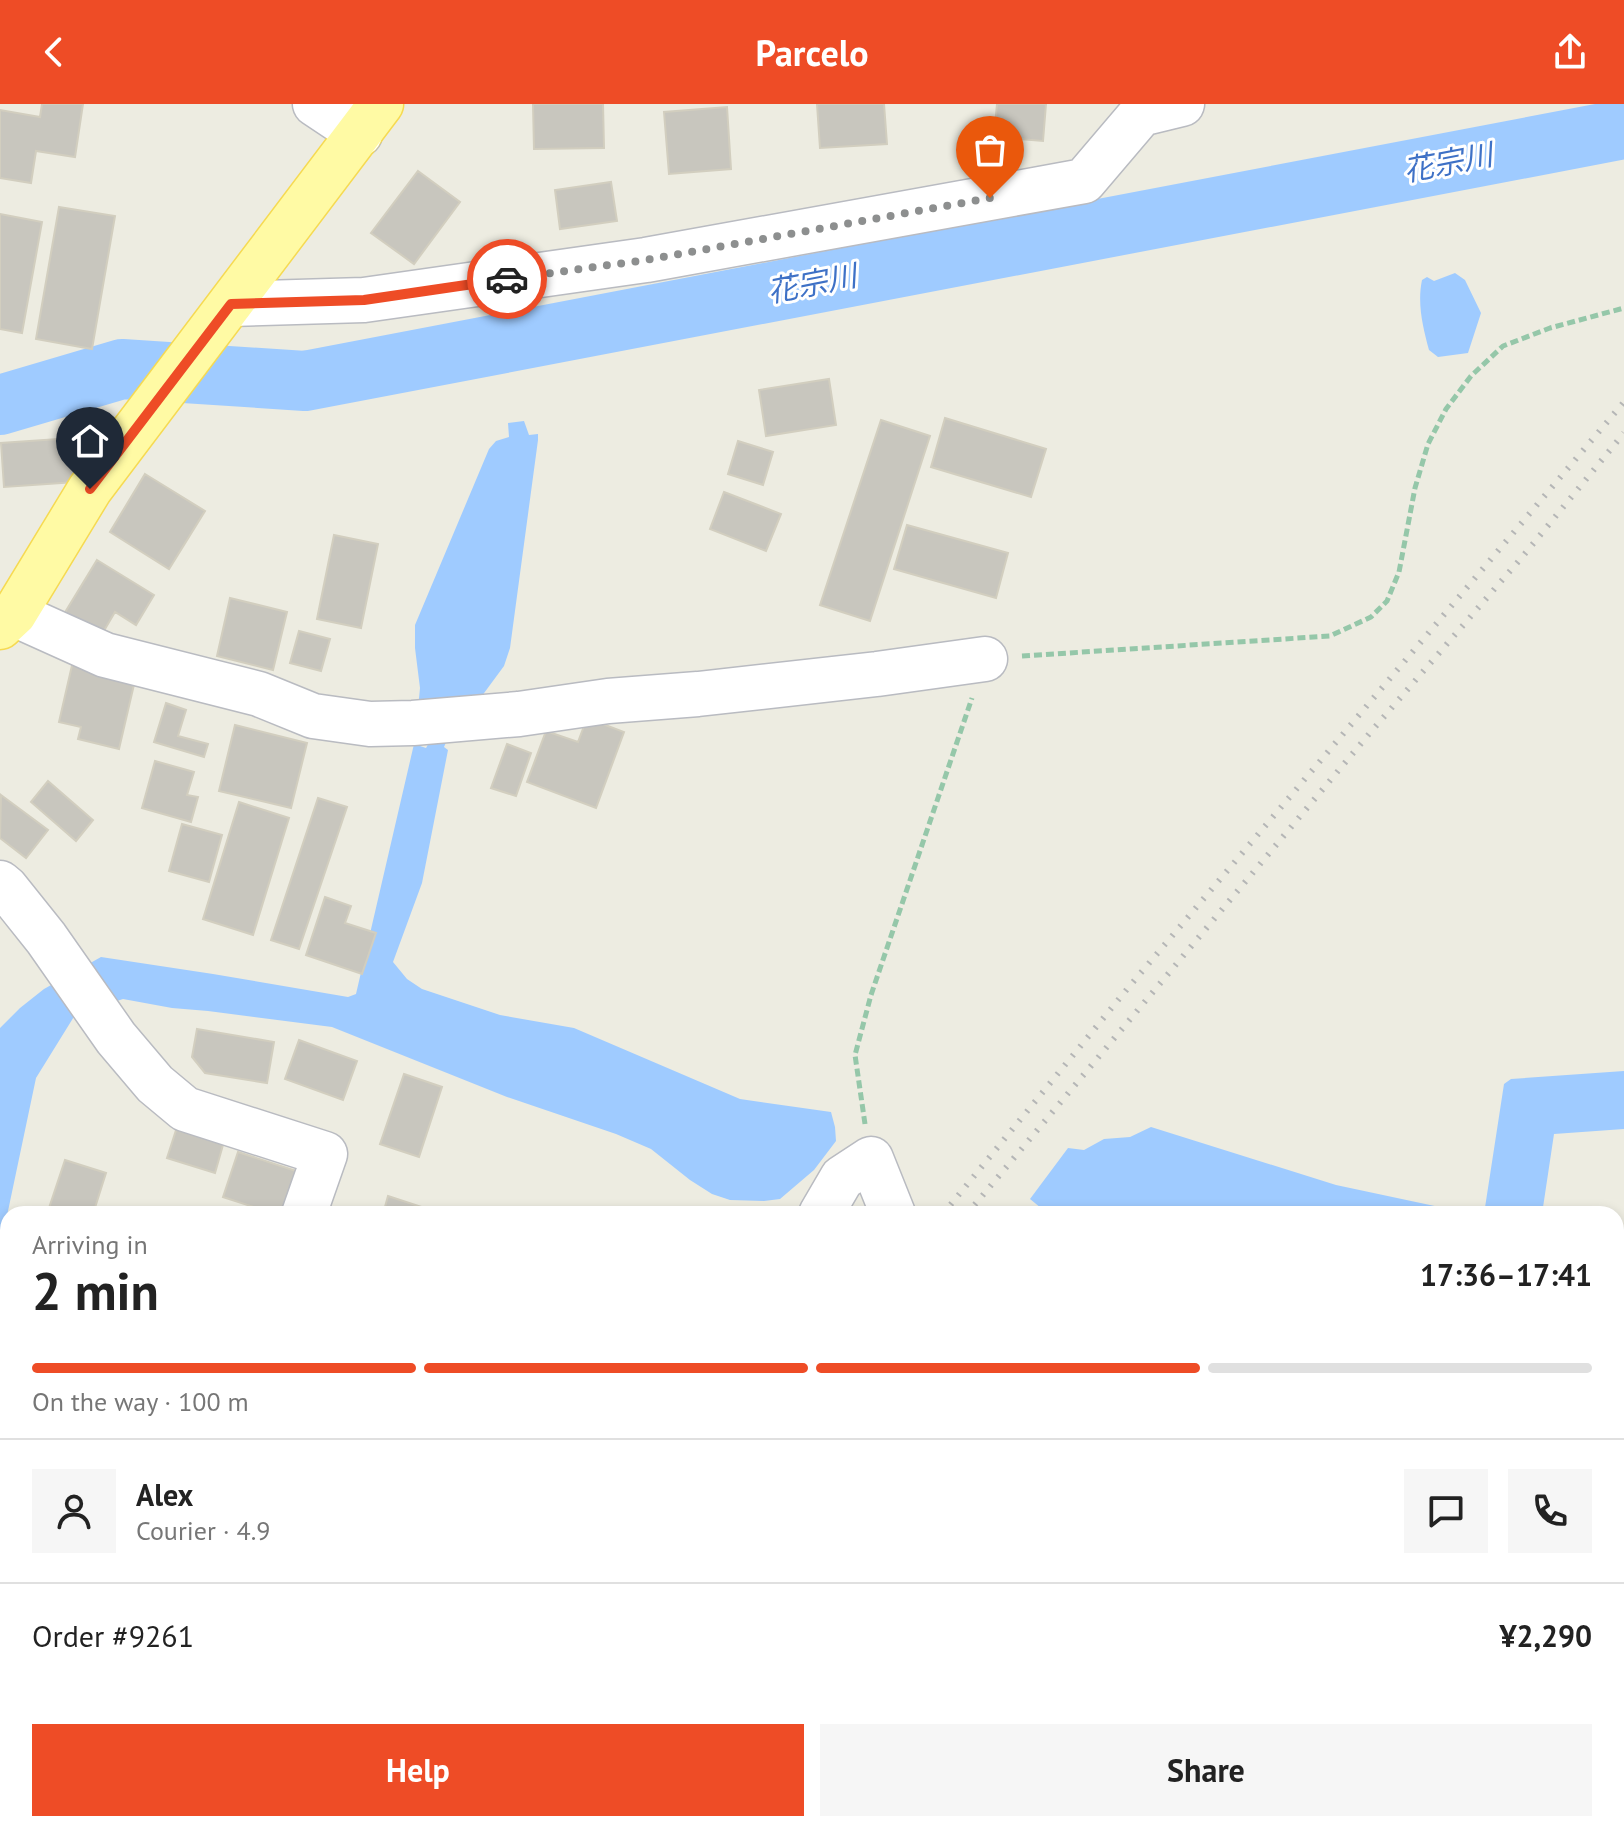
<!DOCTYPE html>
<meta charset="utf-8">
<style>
:root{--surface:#fff;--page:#f6f6f6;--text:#222;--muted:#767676;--line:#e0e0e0;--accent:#ee4c26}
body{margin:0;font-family:"PT Sans","Noto Sans JP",sans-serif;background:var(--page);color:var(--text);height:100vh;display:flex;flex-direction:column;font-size:30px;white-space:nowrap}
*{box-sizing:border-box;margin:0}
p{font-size:26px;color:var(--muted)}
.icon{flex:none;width:44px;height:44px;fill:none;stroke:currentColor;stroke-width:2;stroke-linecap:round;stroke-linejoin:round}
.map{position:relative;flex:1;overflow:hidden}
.drawer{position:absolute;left:0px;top:1102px;width:1624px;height:626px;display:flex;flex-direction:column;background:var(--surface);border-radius:24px 24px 0 0;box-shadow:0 4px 12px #0003}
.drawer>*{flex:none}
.pin{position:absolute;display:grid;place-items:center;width:68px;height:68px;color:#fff;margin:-82px -34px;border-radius:50% 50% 50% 0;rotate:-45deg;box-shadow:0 0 8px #0007}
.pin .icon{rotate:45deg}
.courier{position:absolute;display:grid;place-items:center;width:80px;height:80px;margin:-40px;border:6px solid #ee4c26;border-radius:50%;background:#fff;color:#222;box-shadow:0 2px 10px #0007}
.headline em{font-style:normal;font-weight:700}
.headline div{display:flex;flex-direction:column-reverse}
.headline{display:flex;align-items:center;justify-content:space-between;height:136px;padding:0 32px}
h1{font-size:52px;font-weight:700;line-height:60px}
.bar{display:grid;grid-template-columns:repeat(4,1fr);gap:12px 8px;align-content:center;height:96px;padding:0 32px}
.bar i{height:10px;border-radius:6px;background:var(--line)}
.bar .on{background:var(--accent)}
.bar p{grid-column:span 4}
.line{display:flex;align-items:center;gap:20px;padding:0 32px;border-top:2px solid var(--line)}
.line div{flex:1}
.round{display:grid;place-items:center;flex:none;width:84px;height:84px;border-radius:0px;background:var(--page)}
.cta{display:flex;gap:16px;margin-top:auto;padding:16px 32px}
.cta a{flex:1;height:92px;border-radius:0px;background:var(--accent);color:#fff;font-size:32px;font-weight:700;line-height:92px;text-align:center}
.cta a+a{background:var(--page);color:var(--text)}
header{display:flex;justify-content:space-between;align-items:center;height:104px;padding:0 32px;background:var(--accent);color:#fff;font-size:36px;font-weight:700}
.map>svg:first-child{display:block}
</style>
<header><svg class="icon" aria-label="back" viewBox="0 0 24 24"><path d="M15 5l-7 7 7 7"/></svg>Parcelo<svg class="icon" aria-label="share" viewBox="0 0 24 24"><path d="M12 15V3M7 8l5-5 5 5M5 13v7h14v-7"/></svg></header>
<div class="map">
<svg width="1624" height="1727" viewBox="0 0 1624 1727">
<rect width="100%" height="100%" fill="#edece1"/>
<path fill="#9fcbff" d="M 1455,169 L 1465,176 L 1481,209 L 1468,249 L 1438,253 L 1429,246 C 1423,223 1417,200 1422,176 L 1427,173 L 1434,177 Z
M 524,317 L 529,331 L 538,330 L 538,336 L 510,544 L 504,562 L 459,623 L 450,629 L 444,643 L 448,646 L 422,779 L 393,858 L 407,875 L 422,885 L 500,911 L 574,924 L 740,995 L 831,1008 L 835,1023 L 836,1037 L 814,1066 L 780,1095 L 764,1097 L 730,1096 L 712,1090 L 690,1076 L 651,1045 L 616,1030 L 507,993 L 332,923 L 208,907 L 172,904 L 123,895 L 75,911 L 36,974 L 0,1145 L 0,924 L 20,904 L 44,885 L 101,853 L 213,870 L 348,893 L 356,890 L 414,640 L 426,644 L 430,637 L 417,616 L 420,584 L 415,544 L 415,521 L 489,345 L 496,337 L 509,333 L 508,319 Z
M 1624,967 L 1624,1025 L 1554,1030 L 1542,1110 L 1484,1110 L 1504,980 L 1511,975 Z
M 1151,1023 L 1336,1081 L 1444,1104 L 1446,1110 L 1059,1110 L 1041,1104 L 1030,1095 L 1068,1044 L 1084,1046 L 1104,1035 L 1130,1033 Z
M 1624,1468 L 1624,1645 L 1616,1647 L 1616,1478 Z
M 326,1720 L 519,1720 L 537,1727 L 319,1727 Z
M 694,1720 L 889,1720 L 892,1727 L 678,1727 Z"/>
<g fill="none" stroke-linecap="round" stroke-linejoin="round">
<path stroke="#9fcbff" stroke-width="60" d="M 0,301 L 122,265 L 305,277 L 1624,25"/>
</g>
<path fill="#c8c6be" stroke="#d2cebf" stroke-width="2" d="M 42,0 L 83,0 L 75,53 L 36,47 L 31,79 L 0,74 L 0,6 L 40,13 Z
M 533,0 L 603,0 L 604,44 L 534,45 Z
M 817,0 L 884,0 L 887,40 L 820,44 Z
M 997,0 L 1046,0 L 1043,37 L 994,33 Z
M 727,3 L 731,65 L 669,70 L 664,8 Z
M 418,67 L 460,98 L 414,160 L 371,129 Z
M 611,78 L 617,117 L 560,125 L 555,86 Z
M 59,103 L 115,112 L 92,245 L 36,235 Z
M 0,110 L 42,118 L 22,229 L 0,225 Z
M 829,275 L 836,321 L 766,332 L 759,286 Z
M 945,314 L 1046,345 L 1031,393 L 931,363 Z
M 881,316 L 930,332 L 870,517 L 820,501 Z
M 87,333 L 90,377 L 4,383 L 1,339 Z
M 738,337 L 773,348 L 763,381 L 728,370 Z
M 145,370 L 205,407 L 169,465 L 110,428 Z
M 724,388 L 781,410 L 766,447 L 710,425 Z
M 907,421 L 1008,449 L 996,494 L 894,465 Z
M 334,431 L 378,440 L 361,524 L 317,515 Z
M 97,456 L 154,491 L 136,521 L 115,508 L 98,537 L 61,515 Z
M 230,494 L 287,508 L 273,566 L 217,552 Z
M 299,527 L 330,535 L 321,567 L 290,559 Z
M 73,557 L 136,572 L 119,645 L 78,635 L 81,623 L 59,618 Z
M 166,599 L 186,606 L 178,632 L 208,640 L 204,653 L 154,638 Z
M 587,614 L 624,628 L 596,704 L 527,678 L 546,627 L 578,638 Z
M 235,621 L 307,639 L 291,704 L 219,687 Z
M 507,640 L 531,649 L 516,692 L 491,684 Z
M 155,657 L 194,668 L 187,691 L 198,693 L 191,718 L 142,704 Z
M 48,677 L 93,716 L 76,737 L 31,698 Z
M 1,691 L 48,726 L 26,754 L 0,734 Z
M 318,694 L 347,703 L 299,845 L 271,836 Z
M 239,698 L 289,714 L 253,831 L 203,815 Z
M 182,720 L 222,731 L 209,778 L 169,767 Z
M 325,793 L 351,802 L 345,819 L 376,829 L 362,870 L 306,851 Z
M 197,925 L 274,938 L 267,979 L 205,969 L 192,953 Z
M 299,936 L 357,957 L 343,996 L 285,975 Z
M 404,970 L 442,983 L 419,1053 L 380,1040 Z
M 178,1020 L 225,1034 L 215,1069 L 167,1054 Z
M 238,1048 L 302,1069 L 288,1110 L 275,1110 L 223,1093 Z
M 65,1056 L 106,1069 L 93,1110 L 47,1110 Z
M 388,1092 L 431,1106 L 429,1110 L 383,1110 Z
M 0,1605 L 8,1606 L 8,1638 L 0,1637 Z
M 1060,1720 L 1152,1720 L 1153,1727 L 1062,1727 Z
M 1159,1720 L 1221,1720 L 1223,1727 L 1160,1727 Z"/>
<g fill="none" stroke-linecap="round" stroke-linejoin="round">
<g stroke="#b9bbc1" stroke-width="47">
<path id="minor" d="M 315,0 L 360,30
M 231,200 L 364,196 L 646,156 L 1084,77 L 1141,10 L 1182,0
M 14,510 L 105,551 L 259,590 L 313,612 L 370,620 L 413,619 L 519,610 L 608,597 L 698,590 L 877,570 L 985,555
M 0,779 L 6,784 L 46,834 L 116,934 L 155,980 L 185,1005 L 325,1050 L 304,1110
M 821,1110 L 842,1074 L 871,1055 L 893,1110
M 916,1720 L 919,1727
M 86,1727 L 98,1720"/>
</g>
<g stroke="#f6da52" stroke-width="47">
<path id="major" d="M 0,523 L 14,510 L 90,385 L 381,0"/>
</g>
<path stroke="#95c7a9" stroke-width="5" stroke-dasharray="8 4" stroke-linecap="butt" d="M 1022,552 L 1330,532 L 1371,513 L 1387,497 L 1399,468 L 1415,384 L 1428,340 L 1446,305 L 1471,272 L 1503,242 L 1550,224 L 1624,204
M 865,1020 L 855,951 L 871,891 L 972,594"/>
<use href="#minor" stroke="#fff" stroke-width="44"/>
<use href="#major" stroke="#fffaa4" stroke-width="44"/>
<path stroke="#b5b6b6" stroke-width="6" stroke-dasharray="2 10" stroke-linecap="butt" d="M 943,1110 L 1128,884 L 1624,298
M 967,1110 L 1369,630 L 1523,452 L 1624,329
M 422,1727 L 428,1720
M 445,1727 L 451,1720"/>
</g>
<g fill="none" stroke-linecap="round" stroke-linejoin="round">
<path stroke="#8d8f8f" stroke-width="8" stroke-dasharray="0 14.4" d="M 507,175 L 646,156 L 990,94"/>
<path stroke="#ee4c26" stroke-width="10" d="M 90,385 L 231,200 L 364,196 L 507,175"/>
</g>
<g text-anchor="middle" stroke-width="6" stroke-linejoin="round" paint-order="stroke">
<g font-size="30" font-style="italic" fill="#3e71c6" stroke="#fff">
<text transform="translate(1448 59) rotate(-11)" y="10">花宗川</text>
<text transform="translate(812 180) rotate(-11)" y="10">花宗川</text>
</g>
</g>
</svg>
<div class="pin" style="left:990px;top:94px;background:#ea580c"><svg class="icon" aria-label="bag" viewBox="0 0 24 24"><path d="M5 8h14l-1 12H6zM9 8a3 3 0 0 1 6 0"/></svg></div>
<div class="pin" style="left:90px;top:385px;background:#1f2937"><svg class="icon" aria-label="home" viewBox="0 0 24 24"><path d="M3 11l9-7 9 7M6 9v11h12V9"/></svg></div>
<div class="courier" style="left:507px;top:175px"><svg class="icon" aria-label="car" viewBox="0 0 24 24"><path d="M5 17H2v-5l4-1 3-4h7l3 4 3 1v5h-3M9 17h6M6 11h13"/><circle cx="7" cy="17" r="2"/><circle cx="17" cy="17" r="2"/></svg></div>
<section class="drawer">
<div class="headline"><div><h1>2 min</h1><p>Arriving in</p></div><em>17:36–17:41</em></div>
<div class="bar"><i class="on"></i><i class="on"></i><i class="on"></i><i></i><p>On the way · 100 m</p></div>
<div class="line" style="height:144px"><a class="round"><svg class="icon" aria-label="person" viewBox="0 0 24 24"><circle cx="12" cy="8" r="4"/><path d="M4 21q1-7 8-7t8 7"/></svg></a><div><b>Alex</b><p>Courier · 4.9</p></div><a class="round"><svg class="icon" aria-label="chat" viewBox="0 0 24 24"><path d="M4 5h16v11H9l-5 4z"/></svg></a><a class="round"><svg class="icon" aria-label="phone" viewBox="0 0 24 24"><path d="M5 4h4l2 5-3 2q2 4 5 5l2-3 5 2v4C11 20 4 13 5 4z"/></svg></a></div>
<div class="line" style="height:104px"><div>Order #9261</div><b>¥2,290</b></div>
<div class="cta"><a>Help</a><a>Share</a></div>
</section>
</div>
